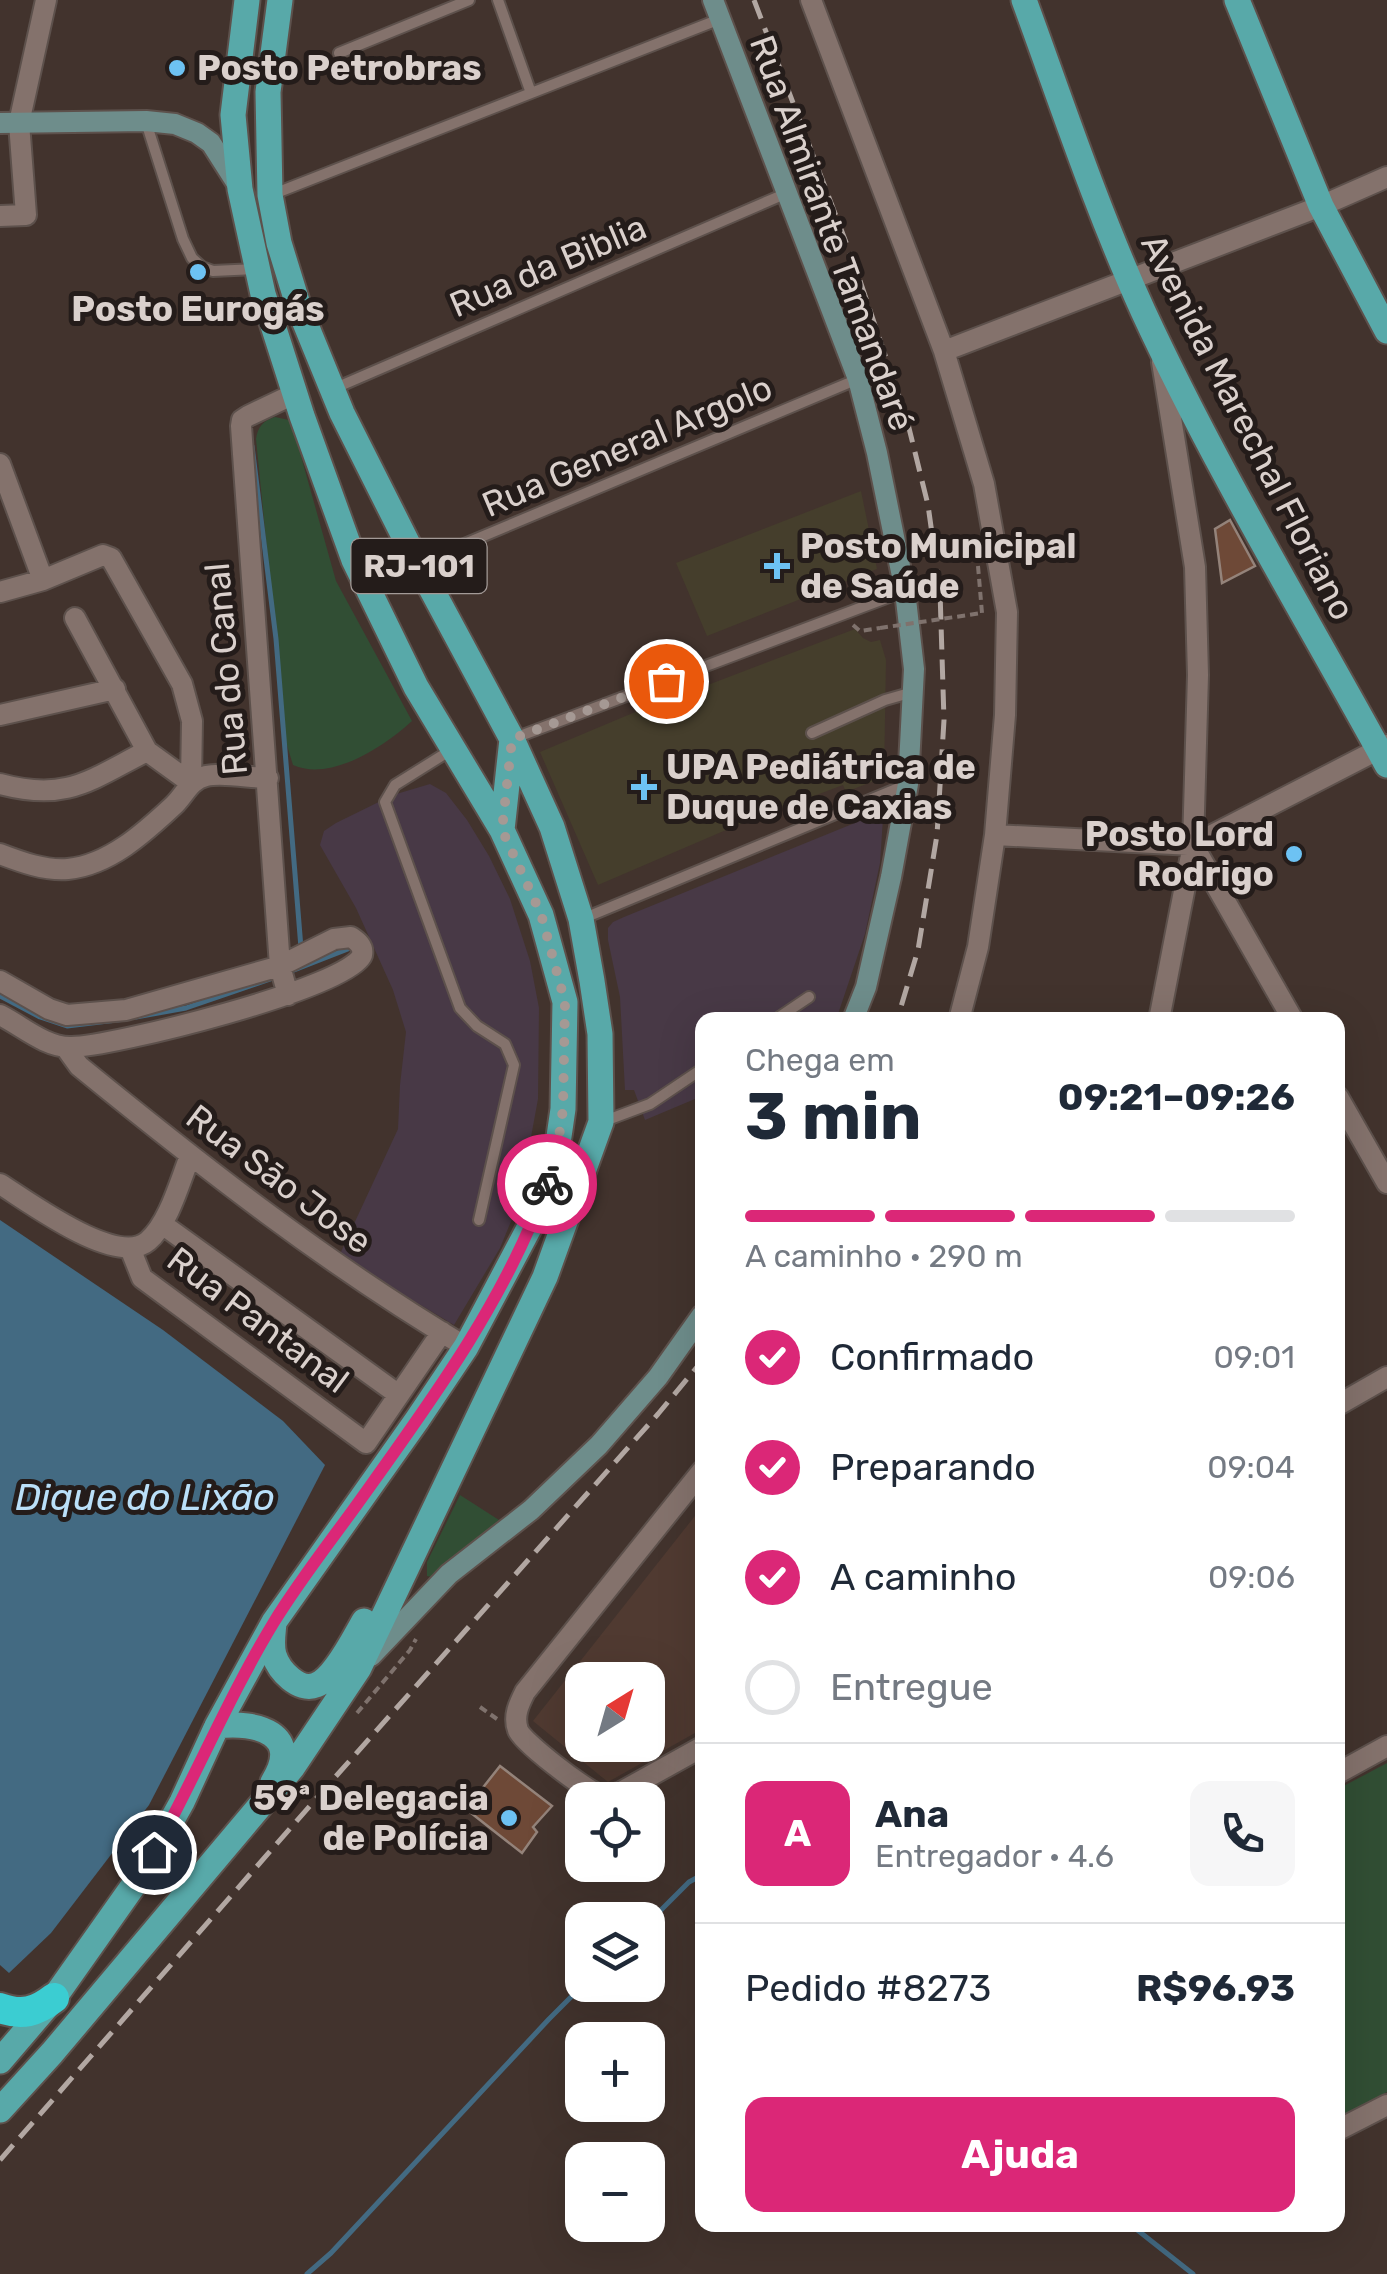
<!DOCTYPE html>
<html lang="pt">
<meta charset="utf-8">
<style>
:root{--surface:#fff;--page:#f6f6f7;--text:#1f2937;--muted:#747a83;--line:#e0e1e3;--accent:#db2777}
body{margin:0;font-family:Rubik,sans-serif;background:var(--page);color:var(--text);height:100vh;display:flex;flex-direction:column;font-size:38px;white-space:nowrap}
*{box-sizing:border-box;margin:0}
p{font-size:32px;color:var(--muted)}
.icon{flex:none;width:55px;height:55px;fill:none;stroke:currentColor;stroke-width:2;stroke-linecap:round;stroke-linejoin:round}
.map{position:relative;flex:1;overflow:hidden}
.details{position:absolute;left:695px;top:1012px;width:650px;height:1220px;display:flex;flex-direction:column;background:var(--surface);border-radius:20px;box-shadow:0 10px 40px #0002}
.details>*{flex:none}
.needle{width:65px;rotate:37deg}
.tools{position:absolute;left:565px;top:1662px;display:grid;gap:20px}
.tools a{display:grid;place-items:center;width:100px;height:100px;border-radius:20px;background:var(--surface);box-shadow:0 10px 40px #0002;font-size:50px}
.pin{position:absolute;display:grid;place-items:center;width:85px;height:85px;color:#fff;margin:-42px;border:5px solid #fff;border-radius:50%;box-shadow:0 2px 10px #0007}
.courier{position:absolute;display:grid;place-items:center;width:100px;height:100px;margin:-50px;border:8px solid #db2777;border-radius:50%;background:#fff;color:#222;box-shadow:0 2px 12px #0007}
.headline em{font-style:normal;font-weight:700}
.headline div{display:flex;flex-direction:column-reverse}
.headline{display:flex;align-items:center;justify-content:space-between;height:170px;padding:0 50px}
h1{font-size:65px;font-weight:700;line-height:75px}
.bar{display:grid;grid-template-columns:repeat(4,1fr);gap:15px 10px;align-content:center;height:120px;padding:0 50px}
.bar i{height:12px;border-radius:8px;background:var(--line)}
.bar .active{background:var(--accent)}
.bar p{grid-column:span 4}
.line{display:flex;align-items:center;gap:25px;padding:0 50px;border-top:2px solid var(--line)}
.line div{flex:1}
.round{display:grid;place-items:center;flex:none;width:105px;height:105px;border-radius:20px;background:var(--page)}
ol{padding:0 50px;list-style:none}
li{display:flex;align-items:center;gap:30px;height:110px}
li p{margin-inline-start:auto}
li .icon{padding:10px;border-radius:50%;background:var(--accent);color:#fff;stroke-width:4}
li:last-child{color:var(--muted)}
li i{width:55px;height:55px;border:5px solid var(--line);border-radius:50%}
.primary-button{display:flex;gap:20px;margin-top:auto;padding:20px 50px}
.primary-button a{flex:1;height:115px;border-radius:20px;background:var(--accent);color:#fff;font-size:40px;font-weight:700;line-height:115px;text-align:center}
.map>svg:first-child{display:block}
</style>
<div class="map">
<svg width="1387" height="2274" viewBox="0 0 1387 2274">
<rect width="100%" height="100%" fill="#42332d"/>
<path fill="#503a31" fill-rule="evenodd" d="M 702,1507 L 702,1729 L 608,1782 L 533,1721 ZM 582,1680 L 648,1680 L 648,1745 L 582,1745 Z"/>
<path fill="#483946" d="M 430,784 L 446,793 L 467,820 L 489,856 L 510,899 L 530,961 L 539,1008 L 538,1099 L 519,1202 L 500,1248 L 454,1325 L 362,1270 L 340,1254 L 398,1129 L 400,1085 L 406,1032 L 393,990 L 356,908 L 320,845 L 324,831 L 336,823 L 393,795 Z
M 872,816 L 883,818 L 880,863 L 865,934 L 836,1020 L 702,1020 L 702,1096 L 645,1120 L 634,1090 L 625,1090 L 620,997 L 608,940 L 608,928 L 613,922 L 624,917 Z"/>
<path fill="#453e2c" d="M 861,491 L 877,569 L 707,636 L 676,563 Z
M 855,629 L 863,638 L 871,642 L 880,640 L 886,660 L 884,777 L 846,792 L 843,785 L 747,821 L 598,885 L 540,752 L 690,689 L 692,691 Z"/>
<path fill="#314e34" d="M 275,417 L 289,420 L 292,424 L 336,581 L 412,721 C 385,746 331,782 293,765 L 286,742 L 256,439 C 258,426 263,421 275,417 Z
M 460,1495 L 499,1520 L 438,1573 L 432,1577 L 427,1576 L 427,1562 Z
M 1387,1763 L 1387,2092 L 1338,2119 L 1338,1789 Z"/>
<path fill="#436a82" d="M 0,1220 L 163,1330 L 283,1421 L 325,1465 L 149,1805 L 51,1933 L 9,1973 L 0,1965 Z"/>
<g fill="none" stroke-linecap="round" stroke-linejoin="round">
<path stroke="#436a82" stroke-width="5" d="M 252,446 L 276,639 L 301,948
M 294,970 L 353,947
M 0,996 L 40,1017 L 67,1026 L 125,1019
M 136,1017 L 186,1008 L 279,976
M 648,1923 L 689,1882 L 702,1875
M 1131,2225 L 1193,2274
M 307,2274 L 331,2253 L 549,2019 L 583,1985"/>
</g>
<path fill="#6e4937" stroke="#94837a" stroke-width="2.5" d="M 1230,520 L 1255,566 L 1222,583 L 1215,529 Z
M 500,1766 L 552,1806 L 533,1827 L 537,1832 L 522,1853 L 466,1809 Z"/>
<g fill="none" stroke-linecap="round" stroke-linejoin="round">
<g stroke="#5d514c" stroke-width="14">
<path id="service" d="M 498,0 L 531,93
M 339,53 L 469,0
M 146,122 L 183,239 L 192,258 L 202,267 L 213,271 L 257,269
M 271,195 L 720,19
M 333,389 L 787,193
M 419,563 L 858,379
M 812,733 L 885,700 L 913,692
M 512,739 L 905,591
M 451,750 L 395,785 L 385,802 L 460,1008 L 477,1026 L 505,1044 L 514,1065 L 479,1220
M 582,919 L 908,784
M 775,1020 L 809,997
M 602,1122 L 650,1104 L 702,1069"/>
</g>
<g stroke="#5d514c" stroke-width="24">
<path id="minor" d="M 811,0 L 944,351 L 984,484 L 1007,612 L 1005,715 L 995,835 L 978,947 L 959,1020
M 0,216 L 26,215 L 19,123 L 46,0
M 944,351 L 1321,206 L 1387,177
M 0,464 L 43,580
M 0,592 L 43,580 L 103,555 L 111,558 L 182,684 L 192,721 L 191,783
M 75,618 L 147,751 L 191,783
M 0,715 L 115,689
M 0,784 C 67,802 90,780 147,751
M 995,835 L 1193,845 L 1387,745
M 1193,845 L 1293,1020
M 0,854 C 21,862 45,871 68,869 C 109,865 144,833 173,806 C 185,795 189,780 206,776 C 222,772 251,778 268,778
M 0,981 L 49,1009 L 67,1015 L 126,1010 L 280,966 L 334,939 L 351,937 C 357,941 364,946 362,955 C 352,987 108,1048 70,1047 C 45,1047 22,1026 0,1015
M 288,995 L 280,966 L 241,426 L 242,420 L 248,416 L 294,394
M 1159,1020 L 1193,845 L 1198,675 L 1195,567 L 1162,362
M 66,1048 L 79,1066 C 203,1167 328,1265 466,1347
M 1338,1097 L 1387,1183
M 0,1184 C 29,1202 117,1268 148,1241 C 169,1223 180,1181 190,1156
M 162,1224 L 399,1395
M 130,1248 L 142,1278 L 366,1443 L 442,1332
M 1338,1405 L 1387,1377
M 702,1471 L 525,1692 C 519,1704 513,1716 518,1730 C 521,1741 585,1790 598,1794 C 607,1797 613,1795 621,1792 L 702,1747
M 1338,1773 L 1387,1746
M 1338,2130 L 1387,2105"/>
</g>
<g stroke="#5d514c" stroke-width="24">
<path id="secondary" d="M 713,0 L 858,379 L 877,453 L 905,591 L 914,669 L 908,784 L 891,877 L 866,987 L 853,1020
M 0,123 L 146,121 L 175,124 L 197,133 L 211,143 L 239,187
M 371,1656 L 449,1574 L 531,1510 L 599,1445 L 658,1377 L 702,1315"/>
</g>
<g stroke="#5d514c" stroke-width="29">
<path id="primary" d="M 1024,0 C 1062,104 1097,210 1143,311 C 1215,467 1305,615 1387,765
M 1237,0 L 1321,206 L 1387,331
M 502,830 L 512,739
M 274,1623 C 273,1634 271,1645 274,1655 C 279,1671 299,1692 316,1685 C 335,1678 354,1638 364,1621
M 217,1726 C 257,1721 303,1734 273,1782
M 0,2061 L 54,1998 L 143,1872 L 182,1802 L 217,1726 L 274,1622 L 417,1420 L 466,1347 L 536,1215 L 556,1157 L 563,1109 L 565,1002 L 541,915 L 502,830 L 416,687 L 354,560 L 302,416 L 263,294 L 240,189 L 233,115 L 247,0
M 0,2110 L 52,2053 L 292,1768 L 359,1668 L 545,1277 L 601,1122 L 600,1034 L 592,981 L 581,919 L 552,827 L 512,739 L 418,564 L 342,413 L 299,308 L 279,243 L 270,195 L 268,92 L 280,0"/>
</g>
<g stroke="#5d514c" stroke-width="34">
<path id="motorway" d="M 0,2008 C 22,2016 36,2012 54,1998"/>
</g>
<path stroke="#7f726d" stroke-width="4" stroke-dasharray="8 5" stroke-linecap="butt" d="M 978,566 L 982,613
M 853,625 L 860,631 L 880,628
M 480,1707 L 497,1719
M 357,1713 L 410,1650 L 416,1639"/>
<use href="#service" stroke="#84726c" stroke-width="10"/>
<use href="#minor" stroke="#84726c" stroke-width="20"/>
<use href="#secondary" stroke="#6e8d8b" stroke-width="20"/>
<use href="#primary" stroke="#58a9a9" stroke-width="25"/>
<use href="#motorway" stroke="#3bcdd2" stroke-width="30"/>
<path stroke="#b2a7a2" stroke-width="5" stroke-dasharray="20 10" stroke-linecap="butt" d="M 754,0 L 855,266 L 907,420 L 928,505 L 940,591 L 944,720 L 937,835 L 918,950 L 897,1020
M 0,2160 L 329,1784 L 658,1414 L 702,1361"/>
<path stroke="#7f726d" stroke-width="4" stroke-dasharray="8 5" stroke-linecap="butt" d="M 880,628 L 982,613"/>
</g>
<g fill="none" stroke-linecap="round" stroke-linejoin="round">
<path stroke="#a59994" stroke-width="10" stroke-dasharray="0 18" d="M 547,1184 L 556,1157 L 563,1109 L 565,1002 L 541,914 L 502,830 L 512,739 L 666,681"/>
<path stroke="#db2777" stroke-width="12" d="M 154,1852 C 196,1776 229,1696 274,1622 C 298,1583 326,1547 353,1510 C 426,1408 504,1304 547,1184"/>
</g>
<g fill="#6dc2f3" stroke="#241c1a" stroke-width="4">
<circle cx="177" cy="68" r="10"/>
<circle cx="198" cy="272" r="10"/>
<path d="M772 551h10v10h10v10h-10v10h-10v-10h-10v-10h10z"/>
<path d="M639 772h10v10h10v10h-10v10h-10v-10h-10v-10h10z"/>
<circle cx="1294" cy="854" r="10"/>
<circle cx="509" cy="1818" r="10"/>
</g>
<g text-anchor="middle" stroke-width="10" stroke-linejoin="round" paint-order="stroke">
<rect fill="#241c1a" stroke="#a39a97" stroke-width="2.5" x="351.5" y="539" width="135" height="54" rx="8"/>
<g font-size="32" font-weight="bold" fill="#dad0cc">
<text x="419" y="577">RJ-101</text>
</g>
<g font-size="35" font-weight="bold" fill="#dad0cc" stroke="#241c1a" text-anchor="start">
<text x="197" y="80">Posto Petrobras</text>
<text x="198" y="321" text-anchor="middle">Posto Eurogás</text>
<text x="800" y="558">Posto Municipal<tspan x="800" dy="40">de Saúde</tspan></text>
<text x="666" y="779">UPA Pediátrica de<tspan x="666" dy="40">Duque de Caxias</tspan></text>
<text x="1274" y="846" text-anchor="end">Posto Lord<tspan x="1274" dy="40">Rodrigo</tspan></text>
<text x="489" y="1810" text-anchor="end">59ª Delegacia<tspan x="489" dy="40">de Polícia</tspan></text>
</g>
<g font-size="35" fill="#dad0cc" stroke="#241c1a">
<text transform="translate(832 233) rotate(70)" y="12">Rua Almirante Tamandaré</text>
<text transform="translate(548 266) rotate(-23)" y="12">Rua da Biblia</text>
<text transform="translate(1248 427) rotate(63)" y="12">Avenida Marechal Floriano</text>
<text transform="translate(627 446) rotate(-23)" y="12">Rua General Argolo</text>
<text transform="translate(226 669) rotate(-95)" y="12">Rua do Canal</text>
<text transform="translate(279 1179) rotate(37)" y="12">Rua Sāo Jose</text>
<text transform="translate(258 1320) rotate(37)" y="12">Rua Pantanal</text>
</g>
<g font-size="38" font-style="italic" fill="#bae0f9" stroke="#241c1a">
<text x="145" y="1510">Dique do Lixão</text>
</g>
</g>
</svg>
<div class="tools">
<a><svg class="needle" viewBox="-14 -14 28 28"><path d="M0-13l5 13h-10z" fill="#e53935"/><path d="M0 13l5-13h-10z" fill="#747a83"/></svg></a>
<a><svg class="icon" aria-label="locate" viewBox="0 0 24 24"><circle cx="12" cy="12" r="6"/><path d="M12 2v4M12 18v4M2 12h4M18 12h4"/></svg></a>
<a><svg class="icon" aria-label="layers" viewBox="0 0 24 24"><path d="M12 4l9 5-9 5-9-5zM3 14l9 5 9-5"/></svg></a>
<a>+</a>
<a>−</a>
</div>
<div class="pin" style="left:666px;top:681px;background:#ea580c"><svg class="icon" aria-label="bag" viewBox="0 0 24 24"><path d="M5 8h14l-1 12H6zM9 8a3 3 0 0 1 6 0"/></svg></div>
<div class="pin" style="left:154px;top:1852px;background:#1f2937"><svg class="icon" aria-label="home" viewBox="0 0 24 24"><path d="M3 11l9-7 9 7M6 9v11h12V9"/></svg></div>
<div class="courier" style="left:547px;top:1184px"><svg class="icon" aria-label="bike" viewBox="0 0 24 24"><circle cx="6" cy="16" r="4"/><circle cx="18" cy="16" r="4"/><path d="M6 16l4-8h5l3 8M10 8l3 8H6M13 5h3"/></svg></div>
<section class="details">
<div class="headline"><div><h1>3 min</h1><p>Chega em</p></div><em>09:21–09:26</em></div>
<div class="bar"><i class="active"></i><i class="active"></i><i class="active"></i><i></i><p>A caminho · 290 m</p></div>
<ol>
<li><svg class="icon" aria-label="check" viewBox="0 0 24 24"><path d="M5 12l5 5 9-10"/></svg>Confirmado<p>09:01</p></li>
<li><svg class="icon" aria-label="check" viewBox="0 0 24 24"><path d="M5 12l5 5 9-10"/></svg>Preparando<p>09:04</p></li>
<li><svg class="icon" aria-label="check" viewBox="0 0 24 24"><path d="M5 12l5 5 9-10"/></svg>A caminho<p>09:06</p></li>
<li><i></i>Entregue</li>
</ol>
<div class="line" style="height:180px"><b class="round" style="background:var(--accent);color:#fff">A</b><div><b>Ana</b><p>Entregador · 4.6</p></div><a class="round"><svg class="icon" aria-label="phone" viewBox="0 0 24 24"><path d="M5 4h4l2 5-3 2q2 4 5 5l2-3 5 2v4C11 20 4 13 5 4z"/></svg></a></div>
<div class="line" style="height:130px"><div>Pedido #8273</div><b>R$96.93</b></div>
<div class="primary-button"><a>Ajuda</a></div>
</section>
</div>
